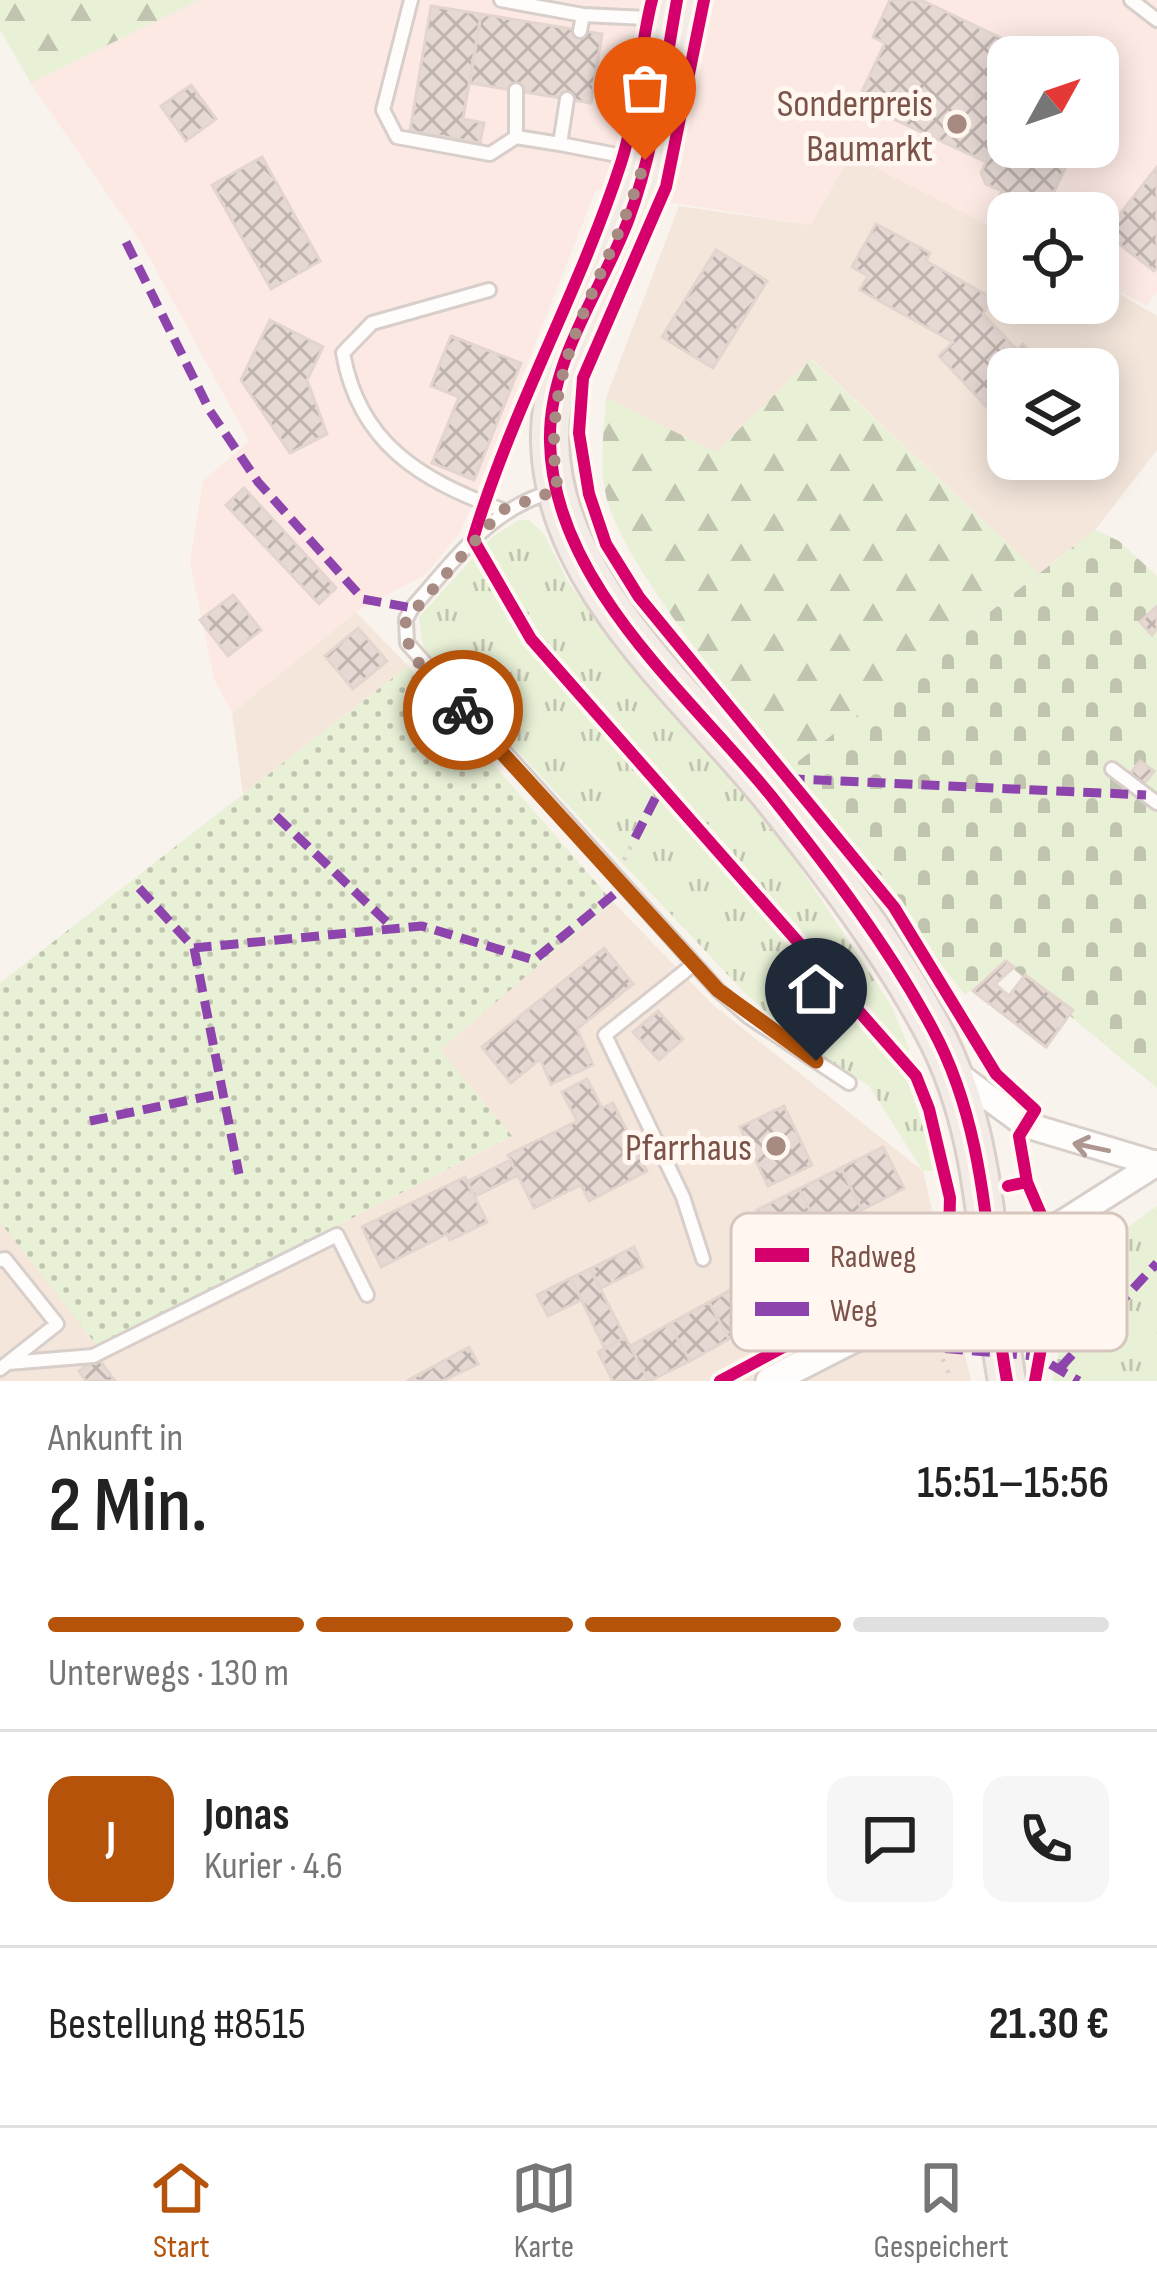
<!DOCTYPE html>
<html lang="de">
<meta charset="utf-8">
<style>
:root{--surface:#fff;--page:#f6f6f6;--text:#222;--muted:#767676;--line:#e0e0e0;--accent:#b45309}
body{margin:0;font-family:"Sofia Sans Condensed",sans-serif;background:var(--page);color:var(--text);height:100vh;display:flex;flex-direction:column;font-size:45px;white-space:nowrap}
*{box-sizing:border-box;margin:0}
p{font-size:39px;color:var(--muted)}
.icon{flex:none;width:66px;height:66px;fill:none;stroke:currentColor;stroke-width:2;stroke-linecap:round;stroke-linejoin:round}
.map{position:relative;height:1381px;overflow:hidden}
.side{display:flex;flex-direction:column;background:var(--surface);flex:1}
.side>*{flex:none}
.needle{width:78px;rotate:50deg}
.tools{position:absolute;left:987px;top:36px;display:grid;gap:24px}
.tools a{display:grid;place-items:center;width:132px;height:132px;border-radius:24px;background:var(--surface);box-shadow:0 6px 30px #0003;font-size:60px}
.pin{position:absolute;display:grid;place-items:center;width:102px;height:102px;color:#fff;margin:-123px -51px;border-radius:50% 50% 50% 0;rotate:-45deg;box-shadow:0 0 12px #0007}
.pin .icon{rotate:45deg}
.courier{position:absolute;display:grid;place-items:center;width:120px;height:120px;margin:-60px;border:9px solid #b45309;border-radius:50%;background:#fff;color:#222;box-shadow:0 3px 15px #0007}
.head em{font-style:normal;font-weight:600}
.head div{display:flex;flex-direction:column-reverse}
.head{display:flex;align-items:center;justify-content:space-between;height:204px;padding:0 48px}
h1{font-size:78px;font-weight:600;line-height:90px}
.bar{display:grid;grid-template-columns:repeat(4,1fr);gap:18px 12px;align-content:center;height:144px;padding:0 48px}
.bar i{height:15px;border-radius:9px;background:var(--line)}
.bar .selected{background:var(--accent)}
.bar p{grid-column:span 4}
.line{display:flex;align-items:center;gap:30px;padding:0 48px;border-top:3px solid var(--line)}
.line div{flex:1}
.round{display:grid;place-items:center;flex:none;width:126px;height:126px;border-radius:24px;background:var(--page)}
.dock{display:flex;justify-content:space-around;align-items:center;height:168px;border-top:3px solid var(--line);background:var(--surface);font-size:33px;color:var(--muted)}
.dock a{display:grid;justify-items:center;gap:6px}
.dock .selected{color:var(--accent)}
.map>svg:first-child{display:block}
</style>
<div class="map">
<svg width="1157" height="1381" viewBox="0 0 1157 1381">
<defs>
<pattern id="forest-firs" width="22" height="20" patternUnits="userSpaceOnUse" patternTransform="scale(3)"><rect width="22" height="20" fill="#e8f0d6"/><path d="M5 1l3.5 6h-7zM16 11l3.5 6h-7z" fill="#c1c5b0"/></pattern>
<pattern id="cemetery-stones" width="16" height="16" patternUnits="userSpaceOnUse" patternTransform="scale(3)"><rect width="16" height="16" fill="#e8f0d6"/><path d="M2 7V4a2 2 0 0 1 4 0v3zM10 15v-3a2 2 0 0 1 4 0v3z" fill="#c1c5b0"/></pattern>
<pattern id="park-tufts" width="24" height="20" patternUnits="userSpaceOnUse" patternTransform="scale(3)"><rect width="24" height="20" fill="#e8f0d6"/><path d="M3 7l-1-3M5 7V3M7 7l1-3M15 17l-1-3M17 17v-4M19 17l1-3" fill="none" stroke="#c1c5b0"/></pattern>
<pattern id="garden-dots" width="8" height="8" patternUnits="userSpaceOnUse" patternTransform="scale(3)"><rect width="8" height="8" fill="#e8f0d6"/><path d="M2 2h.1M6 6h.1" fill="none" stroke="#c1c5b0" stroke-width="1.8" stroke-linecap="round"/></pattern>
<pattern id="building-cross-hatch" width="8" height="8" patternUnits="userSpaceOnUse" patternTransform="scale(3)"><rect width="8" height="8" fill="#e6d9d4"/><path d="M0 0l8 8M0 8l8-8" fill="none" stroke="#bfb3ae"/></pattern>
</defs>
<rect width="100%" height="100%" fill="#f9f3ed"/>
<path fill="#f4e6db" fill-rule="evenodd" d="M 851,155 L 1008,235 L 1008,303 L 1098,303 L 1098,281 L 1157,316 L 1157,450 L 1095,530 L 1039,573 L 812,359 L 716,453 L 606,398 L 679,206 L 810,225 ZM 1008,369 L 1098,369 L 1098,459 L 1008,459 Z
M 356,612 L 408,666 L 243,794 L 232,713 Z
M 613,902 L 712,1004 L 923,1171 L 971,1381 L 0,1381 L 0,1222 L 99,1347 L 511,1137 L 439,1050 Z"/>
<path fill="#fce9e3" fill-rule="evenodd" d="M 197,0 L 1157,0 L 1157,292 L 1147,306 L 1098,281 L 1098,213 L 1008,213 L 1008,235 L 851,155 L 810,225 L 596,190 L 461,531 L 426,574 L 356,612 L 232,713 L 214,679 L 190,561 L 203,481 L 249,441 L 142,244 L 29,81 ZM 1008,57 L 1098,57 L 1098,147 L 1008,147 Z"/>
<path fill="url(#forest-firs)" d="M 0,0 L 199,0 L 31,83 L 0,30 Z
M 811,359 L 1039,573 L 791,767 C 740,706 635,580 610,509 C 597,473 604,434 606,398 L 716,452 Z"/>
<path fill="url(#cemetery-stones)" d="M 1095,530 L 1119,541 L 1157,576 L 1157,1088 L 1005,962 L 965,995 L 766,737 L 791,767 Z"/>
<path fill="url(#park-tufts)" d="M 519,520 L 529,520 L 544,534 L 567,580 L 614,646 L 663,694 L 764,813 L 891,1005 L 909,1048 L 906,1076 L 938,1171 L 923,1171 L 869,1086 L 794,1038 L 743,991 L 424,652 L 419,617 L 492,537 Z
M 1157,1206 L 1157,1381 L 1052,1381 L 1072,1298 L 1092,1253 Z"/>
<path fill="url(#garden-dots)" d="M 408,666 L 613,902 L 440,1050 L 512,1136 L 99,1348 L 0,1222 L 0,983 Z"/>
<path fill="url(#building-cross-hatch)" stroke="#e3d5ce" stroke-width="3" d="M 890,0 L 921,0 L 1022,48 L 1018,57 L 1008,57 L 1008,147 L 1075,147 L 1044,213 L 1010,213 L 994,206 L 1002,191 L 986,184 L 981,173 L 986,162 L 857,102 L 885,43 L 873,37 Z
M 431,6 L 481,14 L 463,119 L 484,123 L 480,143 L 410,131 Z
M 481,14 L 602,34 L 591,103 L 470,83 Z
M 191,85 L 216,119 L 186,141 L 161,106 Z
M 262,157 L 320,261 L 271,289 L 212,185 Z
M 1157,167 L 1157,268 L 1154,271 L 1105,233 Z
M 876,224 L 930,253 L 926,261 L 992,298 L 983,314 L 1017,350 L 1023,344 L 1045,369 L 1008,369 L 1008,417 L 1002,423 L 939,356 L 953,342 L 860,290 L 868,276 L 852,267 Z
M 716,250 L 767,281 L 713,368 L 662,337 Z
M 270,320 L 323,347 L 307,380 L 327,434 L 290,453 L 241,380 Z
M 451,336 L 521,363 L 474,480 L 432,463 L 459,397 L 431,386 Z
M 244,488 L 336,588 L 319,604 L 226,505 Z
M 233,595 L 261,630 L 228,656 L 200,620 Z
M 1157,606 L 1157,628 L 1152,635 L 1140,622 Z
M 358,628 L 387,661 L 353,689 L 325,656 Z
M 1140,761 L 1154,771 L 1144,784 L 1130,774 Z
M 604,948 L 633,984 L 577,1029 L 593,1065 L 551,1084 L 540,1059 L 511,1083 L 482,1047 Z
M 1006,961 L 1014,967 L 995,984 L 1009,996 L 1025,975 L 1073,1010 L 1046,1047 L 973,991 Z
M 658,1011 L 683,1039 L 659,1060 L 633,1032 Z
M 587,1079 L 602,1108 L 613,1103 L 647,1171 L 589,1201 L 581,1185 L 534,1208 L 508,1155 L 577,1121 L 562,1092 Z
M 784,1106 L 812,1165 L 768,1186 L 740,1127 Z
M 883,1147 L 904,1188 L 862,1210 L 841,1168 Z
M 510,1160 L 518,1175 L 474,1197 L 467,1182 Z
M 841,1168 L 862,1210 L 820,1230 L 799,1189 Z
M 465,1177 L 487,1222 L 450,1240 L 447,1234 L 381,1267 L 362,1227 Z
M 799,1189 L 820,1230 L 778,1251 L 757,1210 Z
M 634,1247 L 643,1267 L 601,1288 L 590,1269 Z
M 590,1269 L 625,1337 L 605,1349 L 571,1278 Z
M 571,1278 L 581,1300 L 548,1316 L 537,1295 Z
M 748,1280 L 769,1317 L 729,1339 L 709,1302 Z
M 709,1302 L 729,1339 L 690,1361 L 669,1324 Z
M 669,1324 L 690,1361 L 649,1381 L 630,1346 Z
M 625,1337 L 630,1346 L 649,1381 L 613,1381 L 598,1352 Z
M 469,1347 L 478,1364 L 442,1381 L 407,1381 Z
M 98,1358 L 115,1381 L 86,1381 L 79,1371 Z"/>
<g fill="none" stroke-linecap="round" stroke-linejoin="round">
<g stroke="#d8ceca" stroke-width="18">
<path id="service" d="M 411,0 L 383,110 L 397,137 L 490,154 L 516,137 L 560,144
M 501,0 L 583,15
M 1131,0 L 1157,20
M 580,31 L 583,15 L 667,19
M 516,90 L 516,137
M 567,99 L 560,144 L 643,160
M 489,290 L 372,323 L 343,353 C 359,444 421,480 502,510
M 551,492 C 488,510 454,561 412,608 L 406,619 L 407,643 L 718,990 L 749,1017 L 849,1083
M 1112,769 L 1157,803
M 694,964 L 605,1035 L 683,1197 L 703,1259
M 0,1260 L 5,1259 L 57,1324 L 0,1369
M 8,1363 L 93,1356 L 337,1235 L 367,1295"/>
</g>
<g stroke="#d8ceca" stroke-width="30">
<path id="minor" d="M 954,1072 L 1026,1125 L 1156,1164
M 995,1266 L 1157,1163"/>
</g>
<g stroke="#d8ceca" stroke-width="33">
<path id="tertiary" d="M 770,1381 L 995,1266"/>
</g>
<g stroke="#dacfca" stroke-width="42">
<path id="primary" d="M 677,0 C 664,73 654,152 628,221 C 600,294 548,361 550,442 C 553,584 690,695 772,797 C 830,870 888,946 932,1028 C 992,1138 985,1262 1007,1381"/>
</g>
<path stroke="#dcd1ce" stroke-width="4.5" stroke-dasharray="3 9" stroke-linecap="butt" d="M 624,860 L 635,838
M 938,1348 L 952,1381"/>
<use href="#service" stroke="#fefdfc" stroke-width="12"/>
<use href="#minor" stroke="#fefdfc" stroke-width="24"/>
<use href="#tertiary" stroke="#fefdfc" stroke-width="27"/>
<use href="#primary" stroke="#f3ece6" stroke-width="36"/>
<path stroke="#8e44ad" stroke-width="9" stroke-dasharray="18 9" stroke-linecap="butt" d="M 126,242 L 210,411 L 258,482 L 363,599 L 412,608
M 788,784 L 796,779 L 1146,795
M 276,816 L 394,929
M 635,838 L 663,783
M 139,888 L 194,948 L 422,926 L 534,960 L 623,887
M 194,948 L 239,1174
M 90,1121 L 223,1093
M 907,1281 L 938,1348 L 1036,1356 L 1079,1381
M 1060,1368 L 1157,1263"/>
<g stroke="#fff7f0" stroke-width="20">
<path id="cycleway" d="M 652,0 C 638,54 638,110 621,163 C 579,292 512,409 473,539 L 531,639 L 916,1076 L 929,1109 L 950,1198 L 949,1235 L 936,1260 L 907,1281 L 720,1381
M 677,0 C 664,73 654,152 628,221 C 600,294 548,361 550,442 C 553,584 690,695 772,797 C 830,870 888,946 932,1028 C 992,1138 985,1262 1007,1381
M 704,0 L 666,187 L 583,378 L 579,433 L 589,494 L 606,544 L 639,597 L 894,907 L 996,1074 L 1035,1110 L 1019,1136 L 1027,1182
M 1008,1186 L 1027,1182 L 1067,1275 L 1048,1310 L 1035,1381"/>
</g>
<use href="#cycleway" stroke="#d6006c" stroke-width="12"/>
</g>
<defs><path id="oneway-shaft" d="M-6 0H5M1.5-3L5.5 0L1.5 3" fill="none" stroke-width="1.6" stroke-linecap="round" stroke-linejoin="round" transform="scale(3)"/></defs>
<use stroke="#af9791" href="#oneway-shaft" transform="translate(1091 1147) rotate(-168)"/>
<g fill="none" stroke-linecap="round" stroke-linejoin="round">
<path stroke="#a78b82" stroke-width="12" stroke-dasharray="0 21.6" d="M 463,710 C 440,685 401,657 406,620 L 502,510 L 558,490 C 536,361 610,280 645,160"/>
<path stroke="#b45309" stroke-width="15" d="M 463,710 L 718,990 L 816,1061"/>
</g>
<g fill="#a78b82" stroke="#fff7f0" stroke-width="4.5">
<circle cx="957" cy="124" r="12"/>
<circle cx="776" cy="1146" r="12"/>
</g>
<g text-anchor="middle" stroke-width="10" stroke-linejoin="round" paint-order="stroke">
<g font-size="39" fill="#7b5349" stroke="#fff7f0" text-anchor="end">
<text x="933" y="116">Sonderpreis<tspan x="933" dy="45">Baumarkt</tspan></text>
<text x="752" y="1160">Pfarrhaus</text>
</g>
</g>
<rect x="731" y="1213" width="396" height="138" rx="18" fill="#fff7f0" stroke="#d7c6be" stroke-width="3"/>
<rect x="755" y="1248" width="54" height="14" fill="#d6006c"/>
<rect x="755" y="1302" width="54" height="14" fill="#8e44ad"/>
<g font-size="33" fill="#7b5349">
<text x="830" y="1267">Radweg</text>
<text x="830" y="1321">Weg</text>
</g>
</svg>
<div class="tools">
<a><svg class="needle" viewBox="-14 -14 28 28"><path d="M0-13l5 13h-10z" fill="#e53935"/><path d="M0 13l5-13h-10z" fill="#767676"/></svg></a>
<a><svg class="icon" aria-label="locate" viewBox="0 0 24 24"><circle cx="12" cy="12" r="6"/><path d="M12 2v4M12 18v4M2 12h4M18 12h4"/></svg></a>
<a><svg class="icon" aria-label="layers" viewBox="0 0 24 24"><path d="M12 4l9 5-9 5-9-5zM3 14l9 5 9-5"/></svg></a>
</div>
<div class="pin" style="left:645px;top:160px;background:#ea580c"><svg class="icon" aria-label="bag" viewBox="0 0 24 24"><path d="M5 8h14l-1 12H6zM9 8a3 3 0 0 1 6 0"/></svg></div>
<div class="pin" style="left:816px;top:1061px;background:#1f2937"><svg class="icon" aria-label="home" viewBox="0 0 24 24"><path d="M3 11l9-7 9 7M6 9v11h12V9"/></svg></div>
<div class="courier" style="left:463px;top:710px"><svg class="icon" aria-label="bike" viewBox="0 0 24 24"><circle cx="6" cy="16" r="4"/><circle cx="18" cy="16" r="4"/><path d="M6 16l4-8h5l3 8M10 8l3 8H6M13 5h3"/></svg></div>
</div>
<section class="side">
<div class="head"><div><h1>2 Min.</h1><p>Ankunft in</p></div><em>15:51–15:56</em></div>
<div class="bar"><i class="selected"></i><i class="selected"></i><i class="selected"></i><i></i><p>Unterwegs · 130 m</p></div>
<div class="line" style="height:216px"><b class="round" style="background:var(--accent);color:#fff">J</b><div><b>Jonas</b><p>Kurier · 4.6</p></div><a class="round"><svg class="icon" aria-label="chat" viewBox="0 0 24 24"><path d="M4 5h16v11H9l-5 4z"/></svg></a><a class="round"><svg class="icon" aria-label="phone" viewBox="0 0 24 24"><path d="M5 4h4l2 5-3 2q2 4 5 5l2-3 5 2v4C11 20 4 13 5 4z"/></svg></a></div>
<div class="line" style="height:156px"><div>Bestellung #8515</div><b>21.30 €</b></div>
</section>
<nav class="dock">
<a class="selected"><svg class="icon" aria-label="home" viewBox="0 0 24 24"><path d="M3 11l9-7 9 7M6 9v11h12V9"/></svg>Start</a>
<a><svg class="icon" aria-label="map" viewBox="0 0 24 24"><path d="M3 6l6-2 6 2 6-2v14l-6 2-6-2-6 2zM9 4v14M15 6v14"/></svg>Karte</a>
<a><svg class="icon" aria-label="saved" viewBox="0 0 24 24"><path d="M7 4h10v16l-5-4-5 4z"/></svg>Gespeichert</a>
</nav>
